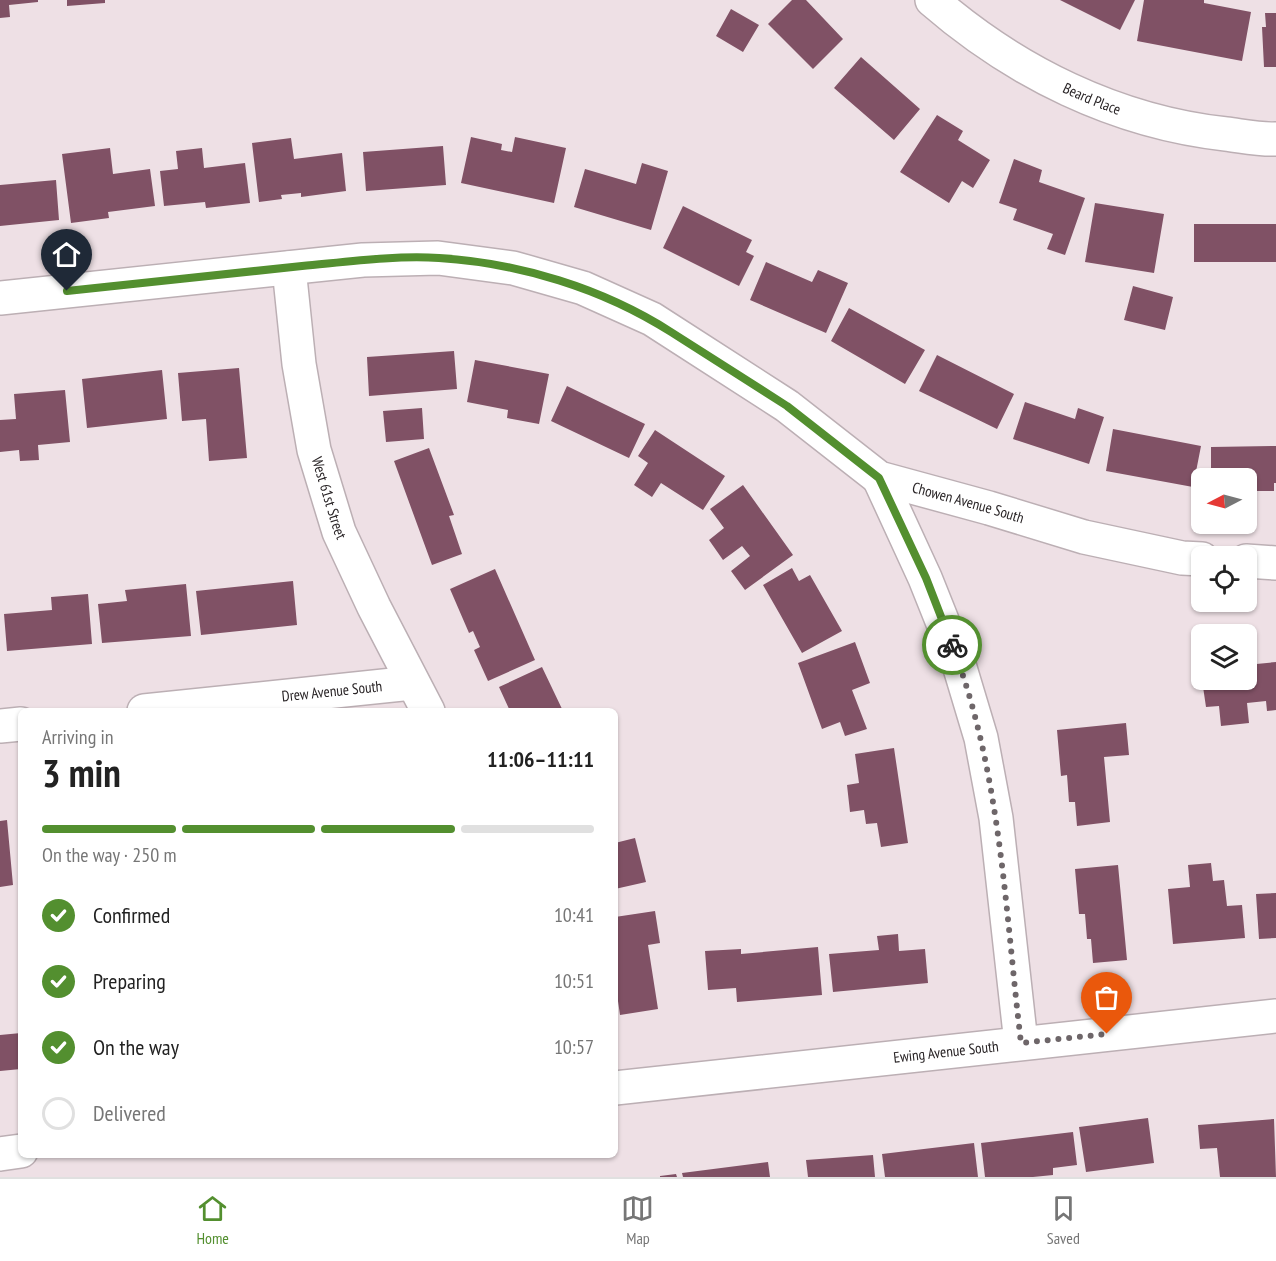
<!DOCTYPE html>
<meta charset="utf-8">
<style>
:root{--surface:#fff;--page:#f2f2f2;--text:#222;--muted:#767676;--line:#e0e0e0;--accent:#538f2f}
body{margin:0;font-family:"PT Sans Narrow",sans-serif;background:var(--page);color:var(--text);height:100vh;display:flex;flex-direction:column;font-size:22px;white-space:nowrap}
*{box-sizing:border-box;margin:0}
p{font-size:20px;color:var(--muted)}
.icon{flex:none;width:33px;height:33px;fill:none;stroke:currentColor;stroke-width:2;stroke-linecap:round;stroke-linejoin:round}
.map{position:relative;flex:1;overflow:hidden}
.drawer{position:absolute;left:18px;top:708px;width:600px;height:450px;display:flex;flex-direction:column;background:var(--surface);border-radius:9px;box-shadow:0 2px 4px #0004}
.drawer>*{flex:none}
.needle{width:39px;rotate:264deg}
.fabs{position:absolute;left:1191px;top:468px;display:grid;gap:12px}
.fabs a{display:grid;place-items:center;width:66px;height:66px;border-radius:9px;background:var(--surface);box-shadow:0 2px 4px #0004;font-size:30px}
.pin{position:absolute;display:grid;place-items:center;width:51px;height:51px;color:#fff;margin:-62px -26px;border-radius:50% 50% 50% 0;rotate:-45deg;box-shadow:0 0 6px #0007}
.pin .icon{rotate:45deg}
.courier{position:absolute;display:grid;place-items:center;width:60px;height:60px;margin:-30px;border:4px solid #538f2f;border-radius:50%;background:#fff;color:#222;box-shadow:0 2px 8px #0007}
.summary em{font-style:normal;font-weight:700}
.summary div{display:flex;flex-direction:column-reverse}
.summary{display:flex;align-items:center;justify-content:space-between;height:102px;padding:0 24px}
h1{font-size:39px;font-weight:700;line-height:45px}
.bar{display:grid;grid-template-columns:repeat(4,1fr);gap:9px 6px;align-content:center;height:72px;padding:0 24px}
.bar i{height:8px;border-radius:4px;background:var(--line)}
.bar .on{background:var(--accent)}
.bar p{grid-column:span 4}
ol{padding:0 24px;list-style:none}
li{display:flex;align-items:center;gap:18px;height:66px}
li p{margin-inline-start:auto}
li .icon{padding:6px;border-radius:50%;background:var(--accent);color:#fff;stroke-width:4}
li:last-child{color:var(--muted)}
li i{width:33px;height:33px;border:3px solid var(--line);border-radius:50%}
.tab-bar{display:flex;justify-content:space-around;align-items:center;height:84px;border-top:2px solid var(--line);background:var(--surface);font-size:16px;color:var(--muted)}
.tab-bar a{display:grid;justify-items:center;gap:3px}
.tab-bar .on{color:var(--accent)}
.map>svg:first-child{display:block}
</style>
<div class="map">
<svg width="1276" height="1177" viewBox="0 0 1276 1177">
<rect width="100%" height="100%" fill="#eee0e5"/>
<path fill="#805165" d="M 0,0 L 38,0 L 38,2 L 9,5 L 10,17 L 0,18 Z
M 67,0 L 105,0 L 105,3 L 67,6 Z
M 792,0 L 806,0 L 843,39 L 813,69 L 768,24 Z
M 1060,0 L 1135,0 L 1120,30 Z
M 1144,0 L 1204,0 L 1204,3 L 1251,12 L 1242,61 L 1137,41 Z
M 731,9 L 759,25 L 743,52 L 716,36 Z
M 1265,13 L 1276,13 L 1276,67 L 1264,67 L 1262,27 L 1266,27 Z
M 861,57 L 920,109 L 894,140 L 834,88 Z
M 937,115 L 963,131 L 958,140 L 990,160 L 973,188 L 962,181 L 949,203 L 900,172 Z
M 471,137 L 502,144 L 501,150 L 512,152 L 515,137 L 566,148 L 554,203 L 461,183 Z
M 291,138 L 294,159 L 342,153 L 346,191 L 301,197 L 301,193 L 281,195 L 282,199 L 259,202 L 252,143 Z
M 443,146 L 446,185 L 366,191 L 363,152 Z
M 110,148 L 113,174 L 150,169 L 155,206 L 108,212 L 109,218 L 71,223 L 62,154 Z
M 202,148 L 204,168 L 245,163 L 250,203 L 206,208 L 205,202 L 164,206 L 160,171 L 178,169 L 176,151 Z
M 1014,159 L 1042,170 L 1039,182 L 1085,198 L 1065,255 L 1047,249 L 1053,234 L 1013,220 L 1017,209 L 999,203 Z
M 642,163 L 668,171 L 651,230 L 574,207 L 585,169 L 636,184 Z
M 56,180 L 59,220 L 0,226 L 0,185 Z
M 1095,203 L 1164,214 L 1154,273 L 1085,262 Z
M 683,206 L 752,240 L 746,252 L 754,256 L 739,286 L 663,248 Z
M 1194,224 L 1276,224 L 1276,262 L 1194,262 Z
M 766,262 L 812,282 L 818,270 L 848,283 L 826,333 L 750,300 Z
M 1133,286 L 1173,297 L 1165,330 L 1124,320 Z
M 849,308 L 925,350 L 905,384 L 831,341 Z
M 454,351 L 457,389 L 369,396 L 367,357 Z
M 937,355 L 1014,394 L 997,429 L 919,391 Z
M 475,360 L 549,374 L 539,424 L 507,418 L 508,410 L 467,402 Z
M 239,368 L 247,458 L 209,461 L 206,419 L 182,421 L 178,373 Z
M 162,370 L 167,419 L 87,428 L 82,379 Z
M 567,386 L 645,424 L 629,458 L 551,421 Z
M 65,390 L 70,442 L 38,445 L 39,460 L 20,461 L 19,450 L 0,452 L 0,420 L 16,419 L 14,394 Z
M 1025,402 L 1075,419 L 1078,408 L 1104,417 L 1089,464 L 1013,439 Z
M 422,408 L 424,439 L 386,442 L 383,411 Z
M 1113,429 L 1201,446 L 1193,487 L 1106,471 Z
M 655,430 L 725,476 L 703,510 L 661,483 L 652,497 L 634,485 L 648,463 L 638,456 Z
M 1276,446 L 1276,483 L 1274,483 L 1274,491 L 1246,491 L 1246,478 L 1211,478 L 1211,447 Z
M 429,448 L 454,515 L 449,516 L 462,554 L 432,565 L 394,461 Z
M 743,485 L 793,555 L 745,590 L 731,571 L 750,556 L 742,546 L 723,560 L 709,540 L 724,528 L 710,509 Z
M 792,568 L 799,581 L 810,575 L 842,631 L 802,653 L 763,585 Z
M 495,569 L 535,660 L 488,681 L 474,650 L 480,647 L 473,631 L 469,633 L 450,589 Z
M 293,581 L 297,625 L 201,635 L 196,591 Z
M 186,584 L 191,636 L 102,643 L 98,604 L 127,601 L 125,590 Z
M 88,594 L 92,644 L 7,651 L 4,614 L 52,610 L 51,597 Z
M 855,642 L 870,683 L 852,690 L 867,729 L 845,736 L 840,722 L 822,729 L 798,663 Z
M 1276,662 L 1276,710 L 1267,711 L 1266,701 L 1247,703 L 1249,723 L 1221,726 L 1219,706 L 1206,707 L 1202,680 L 1246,680 L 1246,665 Z
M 542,667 L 563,711 L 510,711 L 499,687 Z
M 1126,723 L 1129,755 L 1104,757 L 1110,822 L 1077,826 L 1075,802 L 1069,802 L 1067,775 L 1061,776 L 1057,730 Z
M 894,748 L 908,843 L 881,847 L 877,823 L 866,824 L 864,810 L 850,812 L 847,785 L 859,783 L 855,754 Z
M 7,820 L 13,885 L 0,887 L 0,821 Z
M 635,838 L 646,882 L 615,889 L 615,843 Z
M 1211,863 L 1213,881 L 1224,880 L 1227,906 L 1242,905 L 1245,938 L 1173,944 L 1168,889 L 1190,887 L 1188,865 Z
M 1118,865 L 1127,960 L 1093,963 L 1091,939 L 1087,939 L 1085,914 L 1079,914 L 1075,869 Z
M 1276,893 L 1276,938 L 1259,939 L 1256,894 Z
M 655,911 L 660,943 L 648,945 L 658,1009 L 620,1015 L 615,980 L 615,917 Z
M 898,934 L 899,951 L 925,949 L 928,983 L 833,992 L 829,954 L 879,950 L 877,936 Z
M 818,947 L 822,995 L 737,1002 L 736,988 L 708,990 L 705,951 L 741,949 L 741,954 Z
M 21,1033 L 21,1069 L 0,1071 L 0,1035 Z
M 1148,1118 L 1154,1163 L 1086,1172 L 1079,1127 Z
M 1274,1119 L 1276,1177 L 1220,1177 L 1217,1148 L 1200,1149 L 1198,1125 Z
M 1073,1132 L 1077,1165 L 1053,1168 L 1053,1175 L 1033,1177 L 985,1177 L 981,1143 Z
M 974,1143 L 978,1177 L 885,1177 L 882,1154 Z
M 873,1155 L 875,1177 L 808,1177 L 806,1160 Z
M 768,1162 L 770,1177 L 683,1177 L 682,1173 Z
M 676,1174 L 677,1177 L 660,1177 L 660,1176 Z"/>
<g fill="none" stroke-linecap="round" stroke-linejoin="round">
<g stroke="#bcafb4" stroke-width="36">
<g id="minor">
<path id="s1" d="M 932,0 C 1015,72 1116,122 1226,134 C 1242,136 1260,140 1276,139"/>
<path id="s2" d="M 289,268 L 299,364 L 314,450 L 339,532 L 374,607 L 428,711"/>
<path id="s3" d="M 0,298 L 363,260 L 438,258 L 513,268 L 583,288 L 652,319 L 787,406 L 879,478 L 989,508 L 1084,537 L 1182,558 L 1202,559"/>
<path d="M 879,478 L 925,578 L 957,658 L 981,738 L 996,818 L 1021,1043"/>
<path d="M 1246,561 L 1276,563"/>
<path id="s4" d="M 144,711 L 412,683"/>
<path d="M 0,726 L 21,724"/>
<path id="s5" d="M 615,1088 L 1276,1016"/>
<path d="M 0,1154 L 21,1151"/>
</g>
</g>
<use href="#minor" stroke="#fff" stroke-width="33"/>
</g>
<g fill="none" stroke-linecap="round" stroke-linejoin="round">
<path stroke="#6e6669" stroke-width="6" stroke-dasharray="0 10.8" d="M 952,645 C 1001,771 1005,910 1021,1043 L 1107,1034"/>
<path stroke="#538f2f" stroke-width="8" d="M 67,291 C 145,283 224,274 302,266 C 345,262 396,255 439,258 C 519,263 602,288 671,332 L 787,406 L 879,478 L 926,578 L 952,645"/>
</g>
<g text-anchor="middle" stroke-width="6" stroke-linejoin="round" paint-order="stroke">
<g font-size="15" fill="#292426" stroke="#eee0e5">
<text dy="5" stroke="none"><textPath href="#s1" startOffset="189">Beard Place</textPath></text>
<text dy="5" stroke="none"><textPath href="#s2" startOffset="234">West 61st Street</textPath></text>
<text dy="5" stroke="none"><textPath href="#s3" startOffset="1034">Chowen Avenue South</textPath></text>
<text dy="5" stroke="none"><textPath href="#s4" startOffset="189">Drew Avenue South</textPath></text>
<text dy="5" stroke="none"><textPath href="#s5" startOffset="333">Ewing Avenue South</textPath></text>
</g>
</g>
</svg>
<div class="fabs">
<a><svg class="needle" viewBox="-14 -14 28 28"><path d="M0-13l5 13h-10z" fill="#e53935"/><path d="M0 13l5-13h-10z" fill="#767676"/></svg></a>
<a><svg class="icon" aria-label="locate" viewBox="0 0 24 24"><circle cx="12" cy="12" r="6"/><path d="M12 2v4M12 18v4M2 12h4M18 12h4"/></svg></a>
<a><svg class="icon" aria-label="layers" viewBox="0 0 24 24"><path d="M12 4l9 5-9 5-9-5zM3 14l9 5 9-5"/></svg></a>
</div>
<div class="pin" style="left:1107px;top:1034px;background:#ea580c"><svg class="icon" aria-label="bag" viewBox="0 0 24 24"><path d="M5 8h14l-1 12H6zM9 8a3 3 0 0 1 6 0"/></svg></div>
<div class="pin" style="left:67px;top:291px;background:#1f2937"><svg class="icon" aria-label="home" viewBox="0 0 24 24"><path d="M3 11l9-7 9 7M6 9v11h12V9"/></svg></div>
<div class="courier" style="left:952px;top:645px"><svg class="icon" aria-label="bike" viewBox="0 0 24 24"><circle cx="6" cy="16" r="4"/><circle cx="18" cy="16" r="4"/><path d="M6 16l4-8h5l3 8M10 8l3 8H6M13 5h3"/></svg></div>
<section class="drawer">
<div class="summary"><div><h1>3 min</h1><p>Arriving in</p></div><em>11:06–11:11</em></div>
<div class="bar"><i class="on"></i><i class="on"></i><i class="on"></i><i></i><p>On the way · 250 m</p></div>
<ol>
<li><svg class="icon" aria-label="check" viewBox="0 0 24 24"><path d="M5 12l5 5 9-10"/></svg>Confirmed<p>10:41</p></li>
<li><svg class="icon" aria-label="check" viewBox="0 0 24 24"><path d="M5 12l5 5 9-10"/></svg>Preparing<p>10:51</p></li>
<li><svg class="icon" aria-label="check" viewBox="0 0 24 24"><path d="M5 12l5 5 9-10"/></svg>On the way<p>10:57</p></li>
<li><i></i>Delivered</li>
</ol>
</section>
</div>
<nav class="tab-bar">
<a class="on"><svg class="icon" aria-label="home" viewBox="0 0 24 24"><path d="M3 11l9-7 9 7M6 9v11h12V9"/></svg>Home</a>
<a><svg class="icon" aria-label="map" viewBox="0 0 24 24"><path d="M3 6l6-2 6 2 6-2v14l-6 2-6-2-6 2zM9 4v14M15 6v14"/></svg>Map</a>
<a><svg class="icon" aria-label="saved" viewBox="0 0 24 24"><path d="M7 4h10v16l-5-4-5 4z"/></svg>Saved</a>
</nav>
